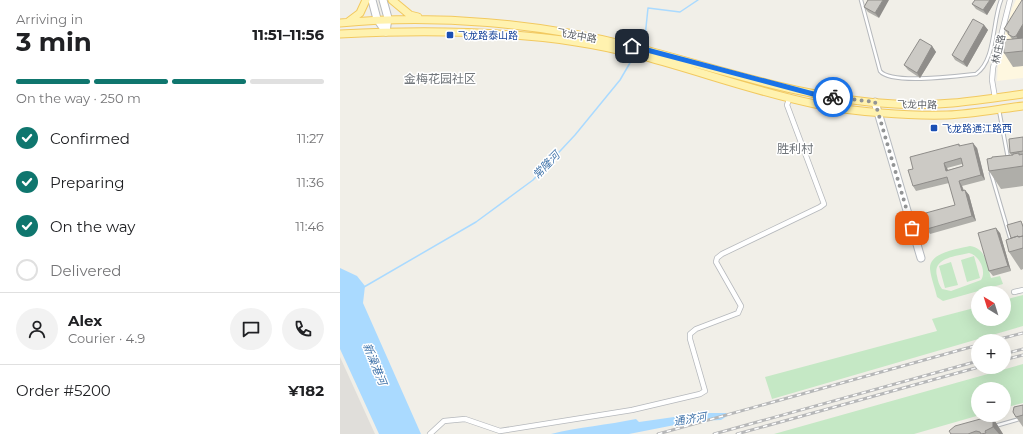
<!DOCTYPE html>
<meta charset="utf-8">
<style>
:root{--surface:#fff;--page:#f2f2f2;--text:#202124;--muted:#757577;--line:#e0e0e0;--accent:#0f766e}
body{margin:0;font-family:Montserrat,"Noto Sans SC",sans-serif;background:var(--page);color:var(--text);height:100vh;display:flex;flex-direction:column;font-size:15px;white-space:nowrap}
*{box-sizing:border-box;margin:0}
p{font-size:13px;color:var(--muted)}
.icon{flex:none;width:22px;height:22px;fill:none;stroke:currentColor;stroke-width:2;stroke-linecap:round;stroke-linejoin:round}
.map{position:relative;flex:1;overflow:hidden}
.drawer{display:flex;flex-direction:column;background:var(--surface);width:340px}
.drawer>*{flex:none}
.needle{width:26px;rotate:322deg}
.buttons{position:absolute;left:631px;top:286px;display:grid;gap:8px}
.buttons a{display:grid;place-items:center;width:40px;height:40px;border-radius:50%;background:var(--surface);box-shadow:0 4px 16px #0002;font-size:20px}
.pin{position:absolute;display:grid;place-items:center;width:34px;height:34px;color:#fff;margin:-17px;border-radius:8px;box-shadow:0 2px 6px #0006}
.courier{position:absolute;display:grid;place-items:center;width:40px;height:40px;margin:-20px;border:3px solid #1a73e8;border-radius:50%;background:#fff;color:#222;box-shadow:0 1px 5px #0007}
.overview em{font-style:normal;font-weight:700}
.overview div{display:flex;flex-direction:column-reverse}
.overview{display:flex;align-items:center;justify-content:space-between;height:68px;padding:0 16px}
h1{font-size:26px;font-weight:700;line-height:30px}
.bar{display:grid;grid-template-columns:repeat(4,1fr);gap:6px 4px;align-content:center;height:48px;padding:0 16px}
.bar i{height:5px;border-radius:3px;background:var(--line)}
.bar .on{background:var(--accent)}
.bar p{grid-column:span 4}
.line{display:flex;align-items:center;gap:10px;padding:0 16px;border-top:1px solid var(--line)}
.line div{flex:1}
.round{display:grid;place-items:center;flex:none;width:42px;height:42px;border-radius:21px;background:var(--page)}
ol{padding:0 16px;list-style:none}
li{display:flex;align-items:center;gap:12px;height:44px}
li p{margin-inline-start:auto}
li .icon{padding:4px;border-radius:50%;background:var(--accent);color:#fff;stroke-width:4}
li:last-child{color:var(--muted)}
li i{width:22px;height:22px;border:2px solid var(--line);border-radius:50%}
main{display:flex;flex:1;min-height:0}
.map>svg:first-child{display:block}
</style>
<main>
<section class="drawer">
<div class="overview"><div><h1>3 min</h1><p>Arriving in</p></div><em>11:51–11:56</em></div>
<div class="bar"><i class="on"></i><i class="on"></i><i class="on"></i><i></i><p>On the way · 250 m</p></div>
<ol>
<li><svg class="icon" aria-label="check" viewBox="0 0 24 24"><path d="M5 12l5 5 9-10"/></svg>Confirmed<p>11:27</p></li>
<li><svg class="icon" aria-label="check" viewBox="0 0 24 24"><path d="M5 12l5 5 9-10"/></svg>Preparing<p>11:36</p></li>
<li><svg class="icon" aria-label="check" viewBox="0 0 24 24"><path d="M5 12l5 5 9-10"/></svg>On the way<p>11:46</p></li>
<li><i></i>Delivered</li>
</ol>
<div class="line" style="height:72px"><a class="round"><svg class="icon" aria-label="person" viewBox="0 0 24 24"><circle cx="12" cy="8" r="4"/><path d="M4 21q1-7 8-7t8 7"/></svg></a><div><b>Alex</b><p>Courier · 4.9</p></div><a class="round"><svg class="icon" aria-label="chat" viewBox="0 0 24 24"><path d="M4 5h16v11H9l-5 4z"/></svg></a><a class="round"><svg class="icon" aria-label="phone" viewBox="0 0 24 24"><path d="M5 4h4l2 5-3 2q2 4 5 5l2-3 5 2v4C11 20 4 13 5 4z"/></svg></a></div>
<div class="line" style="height:52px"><div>Order #5200</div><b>¥182</b></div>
</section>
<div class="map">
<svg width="683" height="434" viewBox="0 0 683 434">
<rect width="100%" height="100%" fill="#f1efe8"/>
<path fill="#fef7e0" d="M 676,0 L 683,0 L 683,78 L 657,81 L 658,61 L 671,11 Z"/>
<path fill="#e0deda" d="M 0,357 L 35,434 L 0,434 Z"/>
<path fill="#c5e8c5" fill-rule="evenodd" d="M 630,246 C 646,248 647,265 651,278 L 660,276 L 663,284 L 603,301 L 597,297 C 595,288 591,278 590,269 C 589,252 618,249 630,246 ZM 629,253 C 639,255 647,271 641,280 L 611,291 L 602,289 C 599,285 598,281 597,276 C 592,258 616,256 629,253 Z
M 634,256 L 640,278 L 627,282 L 621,260 Z
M 611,262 L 618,285 L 605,288 L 599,266 Z
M 683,295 L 683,326 L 432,399 L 425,377 L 597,331 L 592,319 L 638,307 L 638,319 L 664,319 L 664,300 Z
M 683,364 L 683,403 L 664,408 L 664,389 L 638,389 L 638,415 L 640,415 L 574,434 L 434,434 Z"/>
<path fill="#aadaff" d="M 0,268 L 17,276 L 25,286 L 23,303 L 81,434 L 39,434 L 0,349 Z
M 362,413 L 386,413 L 387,416 L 381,420 L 355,421 L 289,434 L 211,434 C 239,427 267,425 296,419 L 299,422 Z"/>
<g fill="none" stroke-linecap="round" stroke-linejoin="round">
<path stroke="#aadaff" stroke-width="1.5" d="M 300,46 L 305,37 L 308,8 L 340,12 L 358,0
M 24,287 L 136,222 L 193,180 L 235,135 L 280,80 L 294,56"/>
<g stroke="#b5b8bc" stroke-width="4.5">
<path id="lane" d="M 521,0 L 540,71 C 551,85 618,76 636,74 C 656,60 652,22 661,0
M 659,110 L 668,158
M 651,173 L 671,241
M 655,426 L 683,418"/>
</g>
<g stroke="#b5b8bc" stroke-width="6">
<path id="street" d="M 655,98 L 652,80 L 653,68 L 670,0
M 674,292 L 683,290
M 90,434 L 104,421 L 125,419 L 160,431 L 292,410 L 360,394 L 365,391 L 350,339 L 350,334 L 356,329 L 398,313 L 401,306 L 376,262 L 377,258 L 382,254 L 480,207 L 484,204 L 447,105 L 450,97"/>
</g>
<g stroke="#b6babf" stroke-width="9">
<path id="secondary" d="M 32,0 L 37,19 L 46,32
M 43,0 L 48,18 L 46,32
M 535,102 L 581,258"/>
</g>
<g stroke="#f2c960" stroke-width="9">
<path id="primary" d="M 52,0 L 70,15 L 78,17
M 8,22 L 20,13 L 26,0
M 0,23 C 97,14 199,23 294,47 C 380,69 466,100 555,104 C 598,107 640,100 683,94
M 0,34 C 79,30 158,30 236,42 C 318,54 395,88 475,104 C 514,112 568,116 607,115 C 632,114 658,109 683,106"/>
</g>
<use href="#lane" stroke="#fff" stroke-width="2.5"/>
<use href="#street" stroke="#fff" stroke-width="4.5"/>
<use href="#secondary" stroke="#fff" stroke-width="7"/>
<use href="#primary" stroke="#fff2af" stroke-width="7"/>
<g stroke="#b6b7b8" stroke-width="3">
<path id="rail" d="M 652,341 L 683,333
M 664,354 L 683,349
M 664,360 L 683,355
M 318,434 L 638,345
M 374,434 L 638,361
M 397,434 L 639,367"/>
</g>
<use href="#rail" stroke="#fff" stroke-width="1.5" stroke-dasharray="4.5" stroke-linecap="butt"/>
</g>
<path fill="#afaea9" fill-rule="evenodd" d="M 528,0 L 539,18 L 528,12 L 524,7 Z
M 635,0 L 656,0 L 647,15 L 636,9 L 632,4 Z
M 683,0 L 683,66 L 673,67 L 664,53 L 672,39 L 664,29 Z
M 644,25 L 648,30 L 627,67 L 615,60 L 612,55 Z
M 592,46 L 596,52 L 580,78 L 568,70 L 564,65 Z
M 683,137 L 683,186 L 661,189 L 649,171 L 672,156 L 670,153 Z
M 619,144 L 620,146 L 637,148 L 645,180 L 622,186 L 624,190 L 625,190 L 629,195 L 636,221 L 590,234 L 587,229 L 615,205 L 609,183 L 576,191 L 573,186 L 573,169 ZM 622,164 L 623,166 L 608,170 L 607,168 Z
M 683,223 L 683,269 L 681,270 L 669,252 L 671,238 Z
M 660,233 L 671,271 L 653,276 L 649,271 Z
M 683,405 L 683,427 L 676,417 Z
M 653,418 L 663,434 L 611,434 Z"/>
<path fill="#8f8d8a" d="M 543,0 L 549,0 L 539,18 L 535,13 Z
M 650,0 L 656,0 L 647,15 L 643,10 Z
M 683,24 L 683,40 L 681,44 L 676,36 Z
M 644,25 L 648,30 L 627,67 L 623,62 Z
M 592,46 L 596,52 L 580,78 L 577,73 Z
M 633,143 L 637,148 L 645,180 L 641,175 Z
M 604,163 L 607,168 L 610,176 L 606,171 Z
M 619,181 L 622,186 L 625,196 L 622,191 Z
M 625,190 L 629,195 L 636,221 L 632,216 Z
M 656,228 L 660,233 L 671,271 L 668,266 Z
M 653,418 L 663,434 L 659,434 L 653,427 Z"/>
<path fill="#cccac5" stroke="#8f8d8a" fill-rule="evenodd" d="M 528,0 L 543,0 L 535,13 L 524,7 Z
M 635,0 L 650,0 L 643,10 L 632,4 Z
M 682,0 L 683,0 L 683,24 L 676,36 L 673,37 L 668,34 L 669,32 L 664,29 Z
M 633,19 L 644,25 L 623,62 L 612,55 Z
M 683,38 L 683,51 L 664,53 L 663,40 Z
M 580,39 L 592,46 L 577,73 L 564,65 Z
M 683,137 L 683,151 L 670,153 L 669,139 Z
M 633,143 L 641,175 L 619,181 L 622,191 L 625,190 L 632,216 L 587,229 L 582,214 L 615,205 L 607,177 L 573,186 L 568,170 L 573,169 L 570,157 L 619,144 L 619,146 ZM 621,158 L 623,166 L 606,171 L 604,163 Z
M 679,153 L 679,155 L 683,154 L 683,166 L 649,171 L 647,159 L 652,158 L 652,157 L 673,155 L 673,154 Z
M 681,221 L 683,227 L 683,236 L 679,237 L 678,236 L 671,238 L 667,225 Z
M 656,228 L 668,266 L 649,271 L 638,233 Z
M 678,236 L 678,237 L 683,236 L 683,248 L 669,252 L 666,240 Z
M 683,405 L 683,415 L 676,417 L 673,412 L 674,407 Z
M 644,418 L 653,418 L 653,427 L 645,431 L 646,433 L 641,434 L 640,432 L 636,431 L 628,434 L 611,434 L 609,431 L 615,426 Z"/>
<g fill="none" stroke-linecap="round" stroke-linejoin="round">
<path stroke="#929495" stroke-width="4" stroke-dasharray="0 7.2" d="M 493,97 L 535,102 L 572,228"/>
<path stroke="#1a73e8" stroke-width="5" d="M 292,46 L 477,95 L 493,97"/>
</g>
<g fill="#1a4fb4" stroke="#fff" stroke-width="1.5">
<rect x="106" y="31" width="8" height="8" rx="2"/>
<rect x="590" y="124" width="8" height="8" rx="2"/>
</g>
<g text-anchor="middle" stroke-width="3" stroke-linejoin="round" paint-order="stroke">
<g font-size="10" fill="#164399" stroke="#fff" text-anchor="start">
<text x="118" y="39">飞龙路泰山路</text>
<text x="602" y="132">飞龙路通江路西</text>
</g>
<g font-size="10" fill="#5f6368" stroke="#fff">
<text transform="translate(237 35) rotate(10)" y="4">飞龙中路</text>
<text transform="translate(658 49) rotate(-77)" y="4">林庄路</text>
<text transform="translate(577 104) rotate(1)" y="4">飞龙中路</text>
</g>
<g font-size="11" font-style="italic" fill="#4174aa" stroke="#fff">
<text transform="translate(206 165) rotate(-46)" y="4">常隆河</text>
<text transform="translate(35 364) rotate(68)" y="4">新澡港河</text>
<text transform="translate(350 419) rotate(-9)" y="4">通济河</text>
</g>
<g font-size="12" fill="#70757a" stroke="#fff">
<text x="100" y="83">金梅花园社区</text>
<text x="455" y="153">胜利村</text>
</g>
</g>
</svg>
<div class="buttons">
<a><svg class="needle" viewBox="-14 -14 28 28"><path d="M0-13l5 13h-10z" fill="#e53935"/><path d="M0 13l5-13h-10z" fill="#757577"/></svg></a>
<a>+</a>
<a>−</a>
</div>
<div class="pin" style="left:572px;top:228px;background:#ea580c"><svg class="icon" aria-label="bag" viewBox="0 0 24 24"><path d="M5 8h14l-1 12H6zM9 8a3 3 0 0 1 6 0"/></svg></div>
<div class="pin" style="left:292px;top:46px;background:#1f2937"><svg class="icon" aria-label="home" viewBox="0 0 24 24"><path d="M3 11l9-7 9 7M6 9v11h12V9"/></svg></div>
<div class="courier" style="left:493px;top:97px"><svg class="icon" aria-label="bike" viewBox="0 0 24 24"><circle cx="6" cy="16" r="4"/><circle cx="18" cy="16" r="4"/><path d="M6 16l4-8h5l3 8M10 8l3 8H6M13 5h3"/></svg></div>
</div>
</main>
